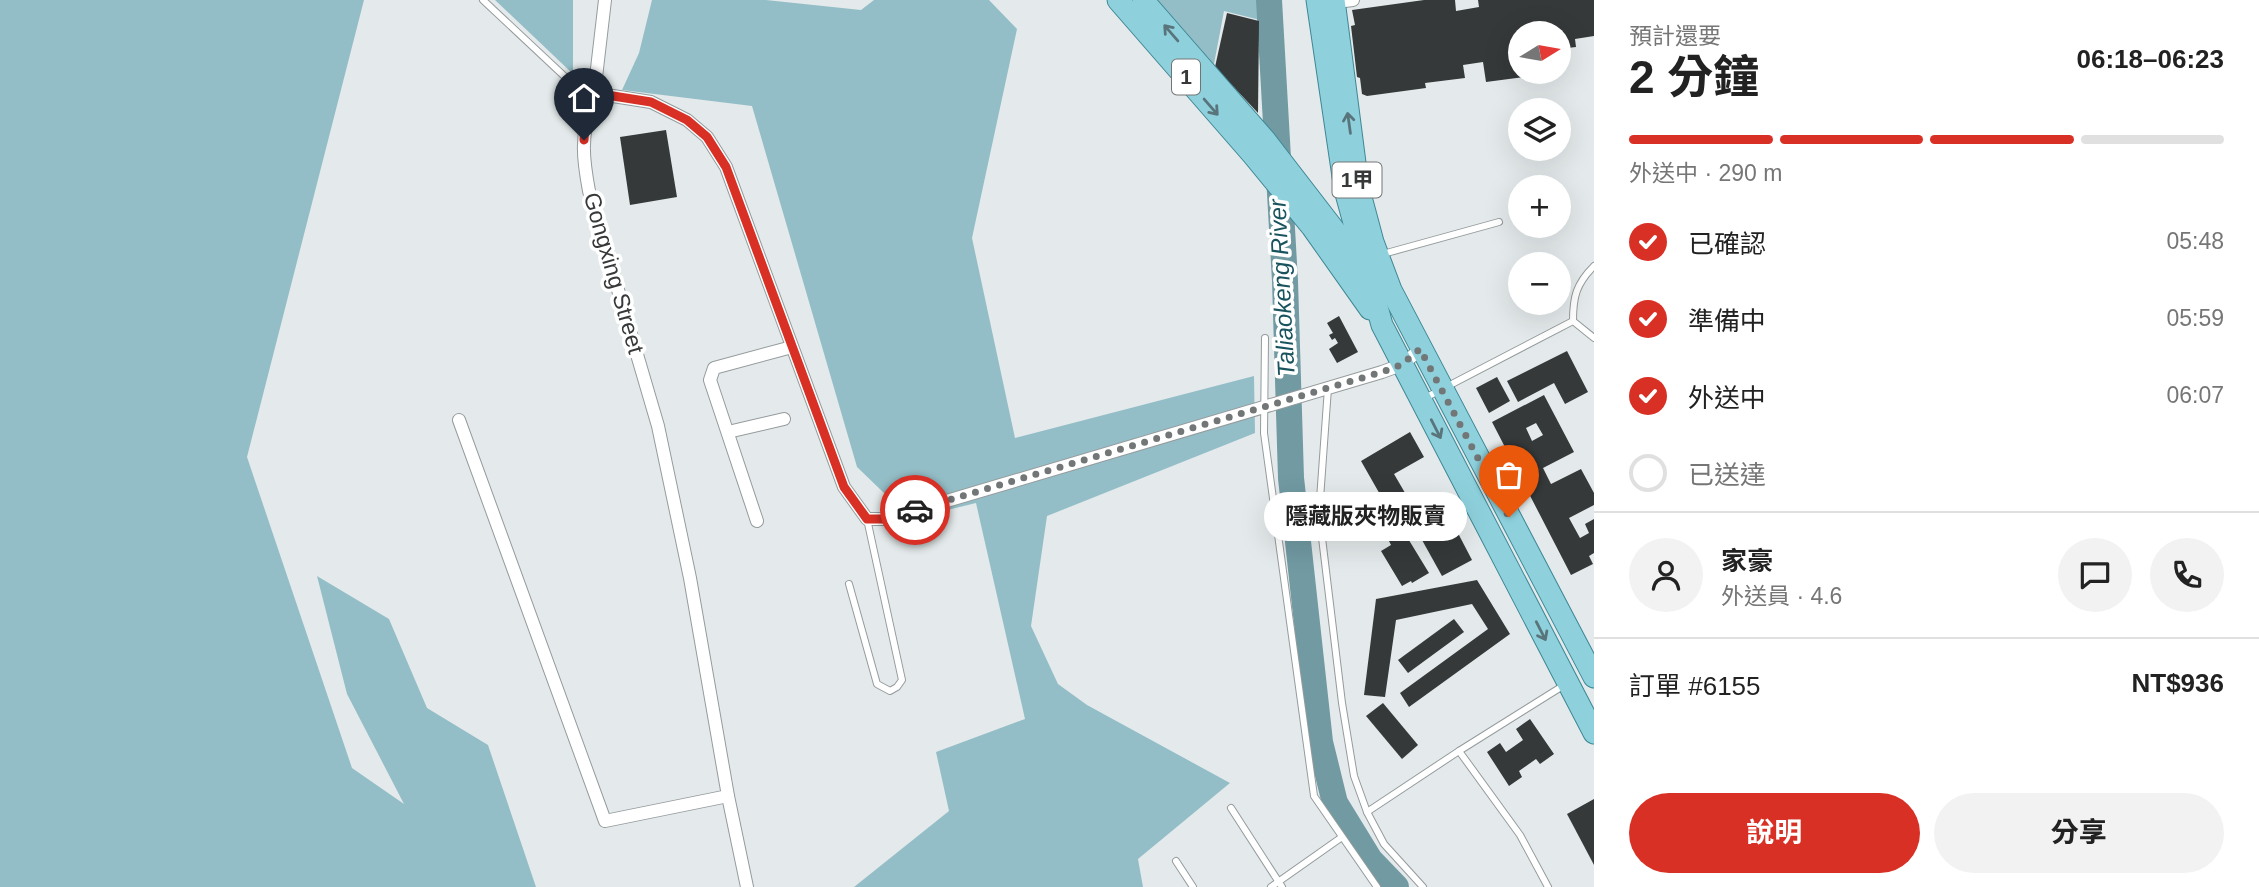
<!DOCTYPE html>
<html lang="zh-TW">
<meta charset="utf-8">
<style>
body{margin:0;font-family:Arial,"Noto Sans TC",sans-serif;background:#f2f2f2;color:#222;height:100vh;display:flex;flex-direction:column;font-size:26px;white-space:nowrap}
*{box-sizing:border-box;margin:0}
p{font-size:23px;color:#767676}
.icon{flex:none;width:38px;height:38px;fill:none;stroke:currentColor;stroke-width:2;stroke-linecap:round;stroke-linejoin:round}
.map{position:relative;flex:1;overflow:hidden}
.panel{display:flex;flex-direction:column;background:#fff;width:665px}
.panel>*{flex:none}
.needle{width:46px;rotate:79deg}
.tools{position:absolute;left:1508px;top:21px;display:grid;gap:14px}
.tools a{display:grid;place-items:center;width:63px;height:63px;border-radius:50%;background:#fff;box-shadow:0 7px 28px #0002;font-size:35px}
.pin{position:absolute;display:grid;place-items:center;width:60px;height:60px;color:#fff;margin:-72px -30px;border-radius:50% 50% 50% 0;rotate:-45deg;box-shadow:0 0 7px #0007}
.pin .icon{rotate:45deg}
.courier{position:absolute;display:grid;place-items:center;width:70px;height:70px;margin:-35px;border:5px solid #d93025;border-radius:50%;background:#fff;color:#222;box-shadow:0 2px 9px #0007}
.bubble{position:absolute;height:49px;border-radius:24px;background:#fff;box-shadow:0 7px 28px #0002;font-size:23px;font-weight:700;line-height:49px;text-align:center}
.headline em{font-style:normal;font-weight:700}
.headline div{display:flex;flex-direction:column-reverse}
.headline{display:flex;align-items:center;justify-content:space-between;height:119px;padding:0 35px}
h1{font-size:46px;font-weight:700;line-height:52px}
.bar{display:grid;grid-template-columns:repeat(4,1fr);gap:10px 7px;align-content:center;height:84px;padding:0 35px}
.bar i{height:9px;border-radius:5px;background:#e0e0e0}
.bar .active{background:#d93025}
.bar p{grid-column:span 4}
.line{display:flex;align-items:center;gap:18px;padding:0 35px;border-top:2px solid #e0e0e0}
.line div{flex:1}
.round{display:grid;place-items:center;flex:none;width:74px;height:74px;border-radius:37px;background:#f2f2f2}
ol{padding:0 35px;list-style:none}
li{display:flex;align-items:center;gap:21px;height:77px}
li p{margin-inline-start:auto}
li .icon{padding:7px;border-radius:50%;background:#d93025;color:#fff;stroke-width:4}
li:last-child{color:#767676}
li i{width:38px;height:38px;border:4px solid #e0e0e0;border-radius:50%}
.action{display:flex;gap:14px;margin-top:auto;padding:14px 35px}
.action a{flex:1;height:80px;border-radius:42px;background:#d93025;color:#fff;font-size:28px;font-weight:700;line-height:80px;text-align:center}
.action a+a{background:#f2f2f2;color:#222}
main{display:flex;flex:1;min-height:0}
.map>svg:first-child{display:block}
.forest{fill:#94bec7}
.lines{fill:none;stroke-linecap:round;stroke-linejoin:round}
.river{stroke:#719aa3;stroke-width:26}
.building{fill:#35393a;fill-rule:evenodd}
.lane-casing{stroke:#959b9c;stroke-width:8}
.street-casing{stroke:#959b9c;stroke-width:14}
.primary-casing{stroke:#3e8795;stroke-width:23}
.lane{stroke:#fff;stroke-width:6}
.street{stroke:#fff;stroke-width:12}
.primary{stroke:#8ed1dd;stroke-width:21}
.oneway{stroke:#59757b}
.done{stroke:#737677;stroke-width:7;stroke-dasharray:0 12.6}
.route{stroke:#d93025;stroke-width:9}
.labels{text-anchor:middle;stroke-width:7;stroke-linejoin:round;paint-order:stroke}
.shield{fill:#fff;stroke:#727474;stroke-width:2}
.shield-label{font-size:21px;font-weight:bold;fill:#363839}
.street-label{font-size:23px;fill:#363839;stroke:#fff}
.water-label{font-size:24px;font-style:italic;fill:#18535e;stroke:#fff}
</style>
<main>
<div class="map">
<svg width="1594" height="887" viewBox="0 0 1594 887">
<rect width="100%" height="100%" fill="#e4eaeb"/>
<g class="forest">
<polygon points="0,0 364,0 247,457 352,768 404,804 347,694 317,576 389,619 427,708 488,745 536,887 0,887"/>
<polygon points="495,0 573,0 573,74"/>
<polygon points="652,0 766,0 861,10 874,0 989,0 1017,29 972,238 1015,438 1254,376 1255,433 1047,516 1031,626 1058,684 1087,705 1230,783 1138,859 1143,887 854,887 949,811 936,752 1025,719 976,503 911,519 857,467 752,106 622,90 639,53"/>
<polygon points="1158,0 1259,0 1260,20 1224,11 1214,64"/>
</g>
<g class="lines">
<polyline class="river" points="1269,0 1285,281 1291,478 1320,742 1335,803 1370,860 1396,887"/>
</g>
<g class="building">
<polygon points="1424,0 1455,0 1456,11 1479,7 1478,0 1594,0 1594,36 1575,39 1576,47 1559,49 1559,33 1521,33 1521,72 1547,72 1547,74 1486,82 1483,62 1463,65 1465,78 1425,83 1426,88 1367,96 1362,94 1360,78 1357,77 1351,26 1355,25 1352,10"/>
<polygon points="1227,13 1259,21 1258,113 1215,67"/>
<polygon points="666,130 677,197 630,205 620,137"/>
<polygon points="1339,316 1358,352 1337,363 1329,349 1338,343 1335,338 1332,340 1329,335 1333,333 1327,323"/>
<polygon points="1567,351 1588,392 1565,404 1554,383 1518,402 1507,381"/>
<polygon points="1497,377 1510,401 1489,413 1476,388"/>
<path d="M1544,395L1574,452L1543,468L1551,484L1581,469L1594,493V505L1569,518L1580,538L1589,533L1585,524L1594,519V553L1589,556L1593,564L1571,575L1492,422ZM1536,423L1543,435L1532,441L1526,428Z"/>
<polygon points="1410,432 1424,457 1394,474 1418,515 1398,526 1361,461"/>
<polygon points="1448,514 1472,560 1442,576 1417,531"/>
<polygon points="1404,532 1429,573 1412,583 1411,581 1402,586 1381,551 1391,545 1389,541"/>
<polygon points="1477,580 1510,634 1409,707 1400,693 1488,629 1472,604 1396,620 1385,697 1364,695 1376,599"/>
<polygon points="1454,619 1464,632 1408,673 1398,660"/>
<polygon points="1383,703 1418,745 1402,759 1366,716"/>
<polygon points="1530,719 1554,754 1540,764 1536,759 1519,771 1522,777 1509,786 1487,752 1500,743 1506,752 1523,740 1516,729"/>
<polygon points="1594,799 1594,865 1567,814"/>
</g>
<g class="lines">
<defs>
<g id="lane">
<polyline points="483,0 593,103"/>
<polyline points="1383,254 1499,222"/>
<path d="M1573,321C1573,297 1576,284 1594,266"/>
<polyline points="1265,338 1264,433 1314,796 1377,887"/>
<polyline points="1328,388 1319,513 1342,703 1354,776 1367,812 1384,844 1423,887"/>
<polyline points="1425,398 1573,321 1594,338"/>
<polyline points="849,584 877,684 890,691 897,687 902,680 867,519"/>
<polyline points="1459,751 1520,835 1548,887"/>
<polyline points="1231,808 1282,887"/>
<polyline points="1367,812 1459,751 1566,684"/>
<polyline points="1176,861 1193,887"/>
<polyline points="1271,887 1342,837"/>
</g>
<g id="street">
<polyline points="1328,3 1353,0"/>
<polyline points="593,103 605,0"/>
<path d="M459,420L605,821L728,796L690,578L658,426L589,191C583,159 580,135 593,103L613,96L651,102L687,120L707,137L726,167L844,487L867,519H886L1382,372L1401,365L1420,350"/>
<polyline points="728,432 784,419"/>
<polyline points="757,521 710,380 714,368 792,347"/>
<polyline points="728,796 747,887"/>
</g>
<g id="primary">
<polyline points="1118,0 1253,155 1312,227 1370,309"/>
<polyline points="1143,0 1265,140 1359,262"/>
<polyline points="1317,0 1345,190 1382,325 1594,733"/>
<polyline points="1334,0 1358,186 1373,242 1391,290 1594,677"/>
</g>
</defs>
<use href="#lane" class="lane-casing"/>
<use href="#street" class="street-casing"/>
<use href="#primary" class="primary-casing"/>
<use href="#lane" class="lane"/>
<use href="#street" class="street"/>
<use href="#primary" class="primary"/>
</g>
<defs><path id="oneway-shaft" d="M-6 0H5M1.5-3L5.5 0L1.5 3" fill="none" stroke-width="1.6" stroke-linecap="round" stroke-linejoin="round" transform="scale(1.75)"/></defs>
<g class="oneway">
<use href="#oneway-shaft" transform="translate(1171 33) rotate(-131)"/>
<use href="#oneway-shaft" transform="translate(1211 107) rotate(49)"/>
<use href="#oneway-shaft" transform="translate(1349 123) rotate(-98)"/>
<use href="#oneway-shaft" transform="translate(1436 429) rotate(63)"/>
<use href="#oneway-shaft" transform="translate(1541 631) rotate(63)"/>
</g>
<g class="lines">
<polyline class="done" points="915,510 1382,372 1401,365 1420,349 1509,517"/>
<polyline class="route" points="584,140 585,123 593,103 613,96 651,102 687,120 707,137 726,167 844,487 867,519 886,519 915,510"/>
</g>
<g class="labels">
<g class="shield">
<rect x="1172" y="59.5" width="28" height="35" rx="5"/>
<rect x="1332.5" y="162.5" width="49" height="35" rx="5"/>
</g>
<g class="shield-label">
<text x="1186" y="84">1</text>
<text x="1357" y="187">1甲</text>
</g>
<g class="street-label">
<text transform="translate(614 273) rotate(74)" y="8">Gongxing Street</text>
</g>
<g class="water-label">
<text transform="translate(1282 288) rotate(-93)" y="8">Taliaokeng River</text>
</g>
</g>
</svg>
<div class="tools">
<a><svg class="needle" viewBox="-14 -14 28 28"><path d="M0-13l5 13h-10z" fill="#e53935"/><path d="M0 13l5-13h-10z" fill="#767676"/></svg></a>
<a><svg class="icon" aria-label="layers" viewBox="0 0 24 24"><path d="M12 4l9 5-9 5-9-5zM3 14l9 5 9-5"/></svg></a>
<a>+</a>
<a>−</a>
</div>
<div class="pin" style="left:1509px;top:517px;background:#ea580c"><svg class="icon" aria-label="bag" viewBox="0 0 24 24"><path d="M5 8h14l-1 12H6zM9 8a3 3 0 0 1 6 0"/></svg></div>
<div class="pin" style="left:584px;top:140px;background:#1f2937"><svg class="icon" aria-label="home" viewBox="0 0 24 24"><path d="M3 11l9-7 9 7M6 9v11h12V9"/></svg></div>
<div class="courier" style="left:915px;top:510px"><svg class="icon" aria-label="car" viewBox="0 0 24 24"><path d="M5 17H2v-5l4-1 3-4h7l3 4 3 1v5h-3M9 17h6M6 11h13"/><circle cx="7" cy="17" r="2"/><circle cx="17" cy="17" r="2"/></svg></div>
<div class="bubble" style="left:1264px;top:492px;width:203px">隱藏版夾物販賣</div>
</div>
<section class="panel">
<div class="headline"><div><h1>2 分鐘</h1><p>預計還要</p></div><em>06:18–06:23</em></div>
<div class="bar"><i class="active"></i><i class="active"></i><i class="active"></i><i></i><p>外送中 · 290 m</p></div>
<ol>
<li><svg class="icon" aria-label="check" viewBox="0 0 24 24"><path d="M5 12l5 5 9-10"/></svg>已確認<p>05:48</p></li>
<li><svg class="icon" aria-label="check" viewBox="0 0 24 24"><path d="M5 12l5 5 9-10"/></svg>準備中<p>05:59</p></li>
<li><svg class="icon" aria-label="check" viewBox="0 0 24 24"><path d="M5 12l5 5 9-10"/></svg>外送中<p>06:07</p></li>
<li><i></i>已送達</li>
</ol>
<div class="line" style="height:126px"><a class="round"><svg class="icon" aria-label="person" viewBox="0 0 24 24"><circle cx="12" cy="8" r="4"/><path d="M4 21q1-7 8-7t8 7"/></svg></a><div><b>家豪</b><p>外送員 · 4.6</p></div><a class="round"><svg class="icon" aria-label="chat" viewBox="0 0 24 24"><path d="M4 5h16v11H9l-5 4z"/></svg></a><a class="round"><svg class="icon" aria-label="phone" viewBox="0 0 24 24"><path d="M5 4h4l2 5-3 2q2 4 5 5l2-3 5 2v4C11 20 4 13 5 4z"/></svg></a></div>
<div class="line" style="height:91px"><div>訂單 #6155</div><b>NT$936</b></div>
<div class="action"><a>說明</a><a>分享</a></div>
</section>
</main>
